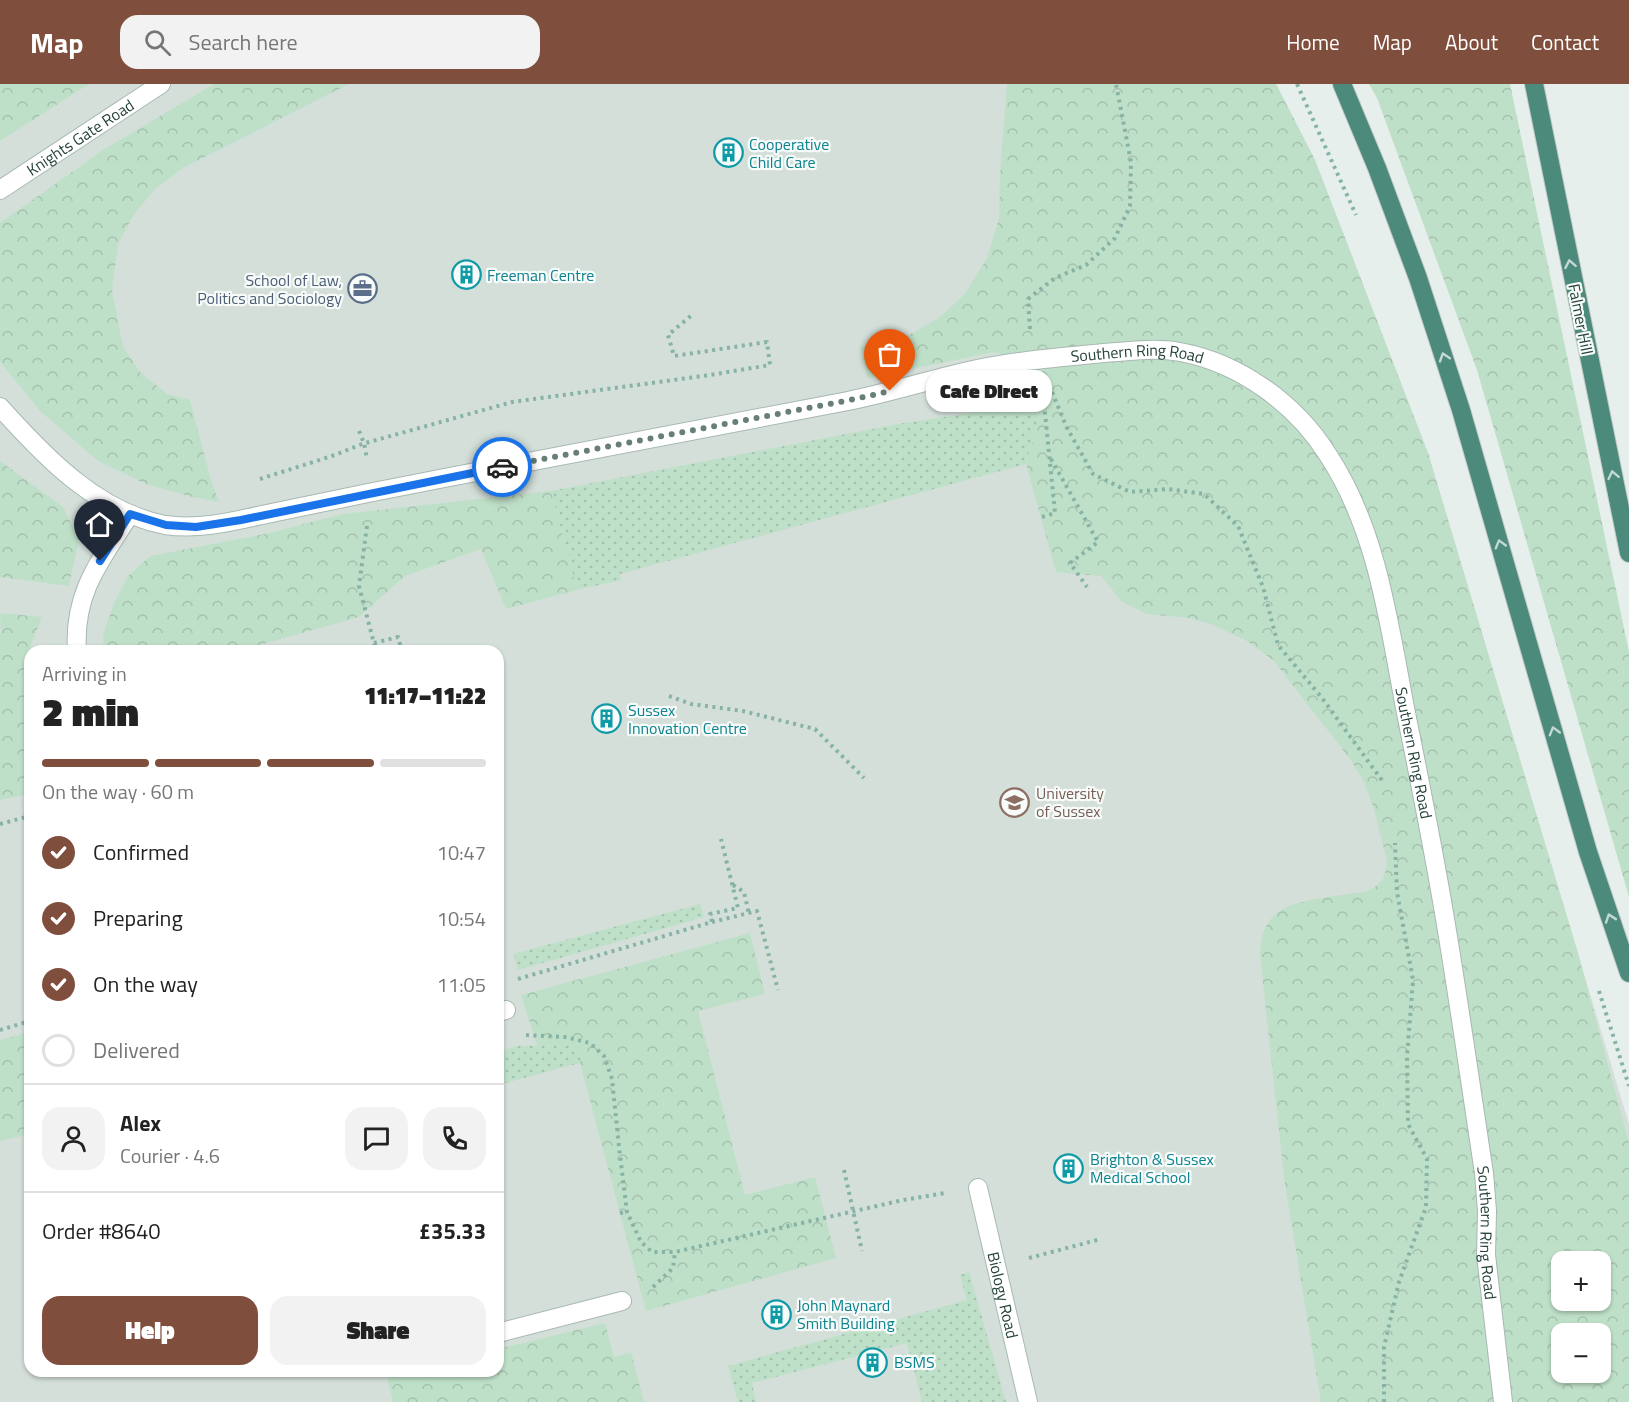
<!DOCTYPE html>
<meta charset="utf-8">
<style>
body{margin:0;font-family:"Titillium Web",sans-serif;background:#f2f2f2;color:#222;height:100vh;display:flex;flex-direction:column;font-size:22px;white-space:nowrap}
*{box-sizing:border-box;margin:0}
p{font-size:20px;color:#767676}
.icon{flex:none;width:33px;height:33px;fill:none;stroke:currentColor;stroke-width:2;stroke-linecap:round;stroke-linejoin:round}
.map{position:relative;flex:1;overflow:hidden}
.side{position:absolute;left:24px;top:561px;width:480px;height:732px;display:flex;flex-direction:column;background:#fff;border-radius:18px;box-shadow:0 2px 4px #0004}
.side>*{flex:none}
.tools{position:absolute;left:1551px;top:1167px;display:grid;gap:12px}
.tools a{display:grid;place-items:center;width:60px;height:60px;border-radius:12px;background:#fff;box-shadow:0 2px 4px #0004;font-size:30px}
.pin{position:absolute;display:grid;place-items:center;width:51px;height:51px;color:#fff;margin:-62px -26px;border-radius:50% 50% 50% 0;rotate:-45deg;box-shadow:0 0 6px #0007}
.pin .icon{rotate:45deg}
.courier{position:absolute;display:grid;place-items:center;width:60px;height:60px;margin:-30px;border:4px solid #1a73e8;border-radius:50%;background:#fff;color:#222;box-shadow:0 2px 8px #0007}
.bubble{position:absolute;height:42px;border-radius:18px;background:#fff;box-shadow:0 2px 4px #0004;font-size:20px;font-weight:800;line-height:42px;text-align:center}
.overview em{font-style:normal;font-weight:800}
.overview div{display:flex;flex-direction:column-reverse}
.overview{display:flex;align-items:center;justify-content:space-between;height:102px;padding:0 18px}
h1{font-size:39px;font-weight:800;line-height:45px}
.bar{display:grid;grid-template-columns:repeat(4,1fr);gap:9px 6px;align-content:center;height:72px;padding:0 18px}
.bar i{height:8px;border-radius:4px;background:#e0e0e0}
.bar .selected{background:#804e3d}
.bar p{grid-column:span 4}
.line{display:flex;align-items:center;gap:15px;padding:0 18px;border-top:2px solid #e0e0e0}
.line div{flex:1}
.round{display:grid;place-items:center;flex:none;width:63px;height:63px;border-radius:18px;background:#f2f2f2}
ol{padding:0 18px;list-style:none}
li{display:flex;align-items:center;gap:18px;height:66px}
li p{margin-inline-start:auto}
li .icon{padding:6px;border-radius:50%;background:#804e3d;color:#fff;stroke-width:4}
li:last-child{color:#767676}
li i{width:33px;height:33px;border:3px solid #e0e0e0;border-radius:50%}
.button{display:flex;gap:12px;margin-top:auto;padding:12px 18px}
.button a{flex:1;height:69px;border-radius:18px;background:#804e3d;color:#fff;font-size:24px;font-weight:800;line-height:69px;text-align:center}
.button a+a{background:#f2f2f2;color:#222}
header{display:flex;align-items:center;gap:36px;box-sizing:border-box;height:84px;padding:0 30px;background:#804e3d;color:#fff}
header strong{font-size:28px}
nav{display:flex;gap:33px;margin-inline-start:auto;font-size:21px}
.search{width:420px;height:54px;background:#f2f2f2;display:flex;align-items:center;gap:15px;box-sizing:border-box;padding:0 21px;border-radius:18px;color:#767676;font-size:22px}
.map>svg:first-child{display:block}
.built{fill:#d4dfda;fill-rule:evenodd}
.grass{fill:url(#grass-dots)}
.forest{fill:url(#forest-crowns);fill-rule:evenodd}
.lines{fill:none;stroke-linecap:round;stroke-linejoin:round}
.service-casing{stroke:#a8b8b2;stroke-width:20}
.minor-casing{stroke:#a8b8b2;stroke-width:20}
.trunk-casing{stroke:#c2cac8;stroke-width:20}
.path{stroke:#86b3a5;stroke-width:4;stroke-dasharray:3 4.5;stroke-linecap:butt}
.service{stroke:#fff;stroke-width:18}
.minor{stroke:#fff;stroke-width:18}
.trunk{stroke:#4c8a7c;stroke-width:18}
.oneway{stroke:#c4d9d4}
.done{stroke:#687f78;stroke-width:6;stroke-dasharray:0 10.8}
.route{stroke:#1a73e8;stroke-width:8}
.labels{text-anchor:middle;stroke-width:4.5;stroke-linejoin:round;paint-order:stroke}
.street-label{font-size:16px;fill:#24423a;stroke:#f7fbf9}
.culture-label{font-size:16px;fill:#0d838f;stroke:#f7fbf9;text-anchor:start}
.service-label{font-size:16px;fill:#4e5e75;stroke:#f7fbf9;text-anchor:end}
.education-label{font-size:16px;fill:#785e54;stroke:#f7fbf9;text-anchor:start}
</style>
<header>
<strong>Map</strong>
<div class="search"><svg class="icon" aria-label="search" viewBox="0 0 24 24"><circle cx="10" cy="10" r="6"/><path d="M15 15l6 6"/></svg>Search here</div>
<nav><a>Home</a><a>Map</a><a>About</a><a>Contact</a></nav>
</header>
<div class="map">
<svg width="1629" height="1318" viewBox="0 0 1629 1318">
<defs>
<pattern id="grass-dots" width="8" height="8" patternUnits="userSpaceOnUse" patternTransform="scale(1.5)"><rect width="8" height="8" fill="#bfe0c8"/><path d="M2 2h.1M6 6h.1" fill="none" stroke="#a4c1ad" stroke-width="1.8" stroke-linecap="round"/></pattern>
<pattern id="forest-crowns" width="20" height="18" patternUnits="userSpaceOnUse" patternTransform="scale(1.5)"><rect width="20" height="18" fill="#bfe0c8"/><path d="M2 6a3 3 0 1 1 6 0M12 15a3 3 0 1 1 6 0" fill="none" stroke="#a4c1ad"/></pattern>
</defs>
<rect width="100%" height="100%" fill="#e6efeb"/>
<path class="built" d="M0,0H1276L1315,76L1428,369L1629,1040V1318H0ZM30,567H498V1287H30ZM1562,1178H1600V1216H1562ZM1562,1250H1600V1288H1562Z"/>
<g class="grass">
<polygon points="1042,318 1042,324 1026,380 620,490 621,496 577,506 551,407 898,340"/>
<polygon points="700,820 704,833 518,886 513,870"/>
<polygon points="561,961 583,964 580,979 498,1001 498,968 516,962"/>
<polygon points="969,1188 1006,1318 922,1318 907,1259 752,1299 756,1318 738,1318 728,1282 967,1216 960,1191"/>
</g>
<g class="forest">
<polygon points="0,0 89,0 0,57"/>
<polygon points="214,0 349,0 183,84 155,105 133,132 118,160 112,206 123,263 140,288 167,310 190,316 211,396 219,418 188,412 146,400 98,377 41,328 0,278 0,139 103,66"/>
<path d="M1007,0H1276L1315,76L1428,369L1578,869L1629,1059V1318H1321L1284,1094L1260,870C1262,827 1285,820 1322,814C1337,812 1353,809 1368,807L1376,802L1383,795L1386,786L1387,777L1374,725L1364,698L1350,675L1273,576L1247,557L1211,540L1189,534L1147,530L1122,518L1101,492L1056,488L1026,380L1042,324C1040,293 1022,277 994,268L868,294L860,263L886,259L911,250L940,233L965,210L987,174L999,134L1000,92ZM1562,1178H1600V1216H1562ZM1562,1250H1600V1288H1562Z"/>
<polygon points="1369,0 1510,0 1629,568 1629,813 1477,286 1377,14"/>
<polygon points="0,377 63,423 79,456 69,502 0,493"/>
<polygon points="551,407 577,506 506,525 481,465 405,492 359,533 238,567 104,567 103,551 114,519 128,492 150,472 265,450 343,430"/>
<polygon points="0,529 42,533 30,563 30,710 0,716 0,550 1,550"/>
<polygon points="750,849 765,910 698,927 745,1111 815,1093 836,1174 646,1227 580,979 583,964 561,961 537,961 521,911"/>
<polygon points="30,948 30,1050 0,1057 0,956"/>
<polygon points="605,1239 614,1273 631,1268 644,1318 393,1318 387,1292 408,1287 498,1287 498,1265"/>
</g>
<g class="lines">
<defs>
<g id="service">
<polyline points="498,928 506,926"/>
<polyline points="498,1249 622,1217"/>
</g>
<g id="minor">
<path id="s1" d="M0,106L161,0"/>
<path id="s2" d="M0,323C44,372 97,428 165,441C197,446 231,438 262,431C297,424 333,416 368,409C528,377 689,349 848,317C887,309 926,297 964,288C1006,278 1050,274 1093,270C1122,268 1152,263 1180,268C1240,279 1296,320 1328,371C1378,447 1389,541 1406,629C1421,703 1436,778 1448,853C1461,932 1472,1011 1484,1089L1487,1127L1486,1171L1503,1318"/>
<path d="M77,567C73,509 100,477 130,430"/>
<path id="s3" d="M978,1104L1028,1318"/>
</g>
<g id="trunk">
<polyline points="1342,0 1377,84 1418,194 1461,326 1588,768 1629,889"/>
<polyline points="1534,0 1629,469"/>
</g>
</defs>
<use href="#service" class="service-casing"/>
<use href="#minor" class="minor-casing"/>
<use href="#trunk" class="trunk-casing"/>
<g class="path">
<polyline points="1297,0 1356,131"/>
<polyline points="1030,245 1028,215 1055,194 1086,181 1115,154 1130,122 1131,78 1116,0"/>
<polyline points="1052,308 1067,344 1093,390 1130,408 1168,405 1204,410 1238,442 1263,503 1278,561 1322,614 1384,699"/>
<polyline points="359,347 364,359 367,375"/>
<polyline points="1051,375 1098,458 1070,479 1087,503"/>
<polyline points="260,395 335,371 362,360 512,318 710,291 770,281 767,258 674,272 668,251 693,230"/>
<polyline points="1042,433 1055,429 1043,309"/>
<polyline points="367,442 359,502 376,567"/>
<polyline points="374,559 398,553 402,567"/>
<polyline points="462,567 469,565"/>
<polyline points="669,612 691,620 743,627 815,645 864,694"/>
<polyline points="0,740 30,732"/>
<polyline points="733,801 744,808 749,830"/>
<polyline points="712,838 757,827 778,906"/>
<polyline points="518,895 712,838 710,830 738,824 721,755"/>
<polyline points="1599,907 1629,1002"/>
<polyline points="0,946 30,937"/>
<polyline points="526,951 565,953 590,959 604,972 612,995 619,1063 627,1128 641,1158 652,1168 675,1168 903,1116 945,1109"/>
<polyline points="844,1086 862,1167"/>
<polyline points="620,1129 627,1128"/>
<polyline points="1029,1174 1101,1155"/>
<polyline points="653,1203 673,1184 675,1168"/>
<polyline points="1384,1318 1384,1263 1399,1198 1426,1123 1427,1075 1408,1040 1407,973 1413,896 1397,808 1395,759"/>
</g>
<use href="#service" class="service"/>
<use href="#minor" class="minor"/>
<use href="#trunk" class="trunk"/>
</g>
<defs><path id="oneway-chevron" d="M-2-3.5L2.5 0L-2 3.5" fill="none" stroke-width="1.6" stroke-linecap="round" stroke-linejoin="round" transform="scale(1.5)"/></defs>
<g class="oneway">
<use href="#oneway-chevron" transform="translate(1570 180) rotate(-101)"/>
<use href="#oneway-chevron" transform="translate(1444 273) rotate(-108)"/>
<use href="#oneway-chevron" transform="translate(1613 391) rotate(-102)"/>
<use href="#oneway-chevron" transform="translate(1500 460) rotate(-106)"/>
<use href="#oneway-chevron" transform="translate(1554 647) rotate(-106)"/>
<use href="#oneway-chevron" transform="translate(1610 834) rotate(-109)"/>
</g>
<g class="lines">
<polyline class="done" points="502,383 855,315 890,307"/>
<polyline class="route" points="100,477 130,430 166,441 196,443 241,436 502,383"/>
</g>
<defs>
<symbol id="building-ring" viewBox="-11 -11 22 22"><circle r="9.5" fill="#f7fbf9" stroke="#0f9aa8" stroke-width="1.5"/><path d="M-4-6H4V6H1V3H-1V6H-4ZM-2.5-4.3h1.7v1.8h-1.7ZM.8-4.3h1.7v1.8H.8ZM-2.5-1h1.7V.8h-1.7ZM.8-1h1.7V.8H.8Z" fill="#0f9aa8"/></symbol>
<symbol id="office-ring" viewBox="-11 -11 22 22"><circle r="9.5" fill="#f7fbf9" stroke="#5c6f8a" stroke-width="1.5"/><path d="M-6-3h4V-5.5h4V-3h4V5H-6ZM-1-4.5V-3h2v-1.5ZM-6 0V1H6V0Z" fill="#5c6f8a"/></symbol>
<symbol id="university-ring" viewBox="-11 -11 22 22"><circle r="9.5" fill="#f7fbf9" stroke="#8d6e63" stroke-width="1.5"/><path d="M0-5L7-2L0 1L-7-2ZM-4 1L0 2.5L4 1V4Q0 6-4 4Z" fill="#8d6e63"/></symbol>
</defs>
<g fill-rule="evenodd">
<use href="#building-ring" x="712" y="52" width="33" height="33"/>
<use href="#building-ring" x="450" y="174" width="33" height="33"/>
<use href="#office-ring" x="346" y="188" width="33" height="33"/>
<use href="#building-ring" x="590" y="618" width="33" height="33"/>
<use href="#university-ring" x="998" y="702" width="33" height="33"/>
<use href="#building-ring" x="1052" y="1068" width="33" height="33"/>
<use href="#building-ring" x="760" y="1214" width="33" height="33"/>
<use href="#building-ring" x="856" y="1262" width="33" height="33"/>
</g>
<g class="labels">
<g class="street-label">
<text dy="6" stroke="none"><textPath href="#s1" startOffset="96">Knights Gate Road</textPath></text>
<text transform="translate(1581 235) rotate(79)" y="6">Falmer Hill</text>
<text dy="6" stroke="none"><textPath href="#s2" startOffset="1196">Southern Ring Road</textPath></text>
<text dy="6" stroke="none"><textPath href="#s2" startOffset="1736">Southern Ring Road</textPath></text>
<text dy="6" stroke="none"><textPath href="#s2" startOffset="2222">Southern Ring Road</textPath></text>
<text dy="6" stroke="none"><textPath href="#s3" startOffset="110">Biology Road</textPath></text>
</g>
<g class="culture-label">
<text x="749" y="66">Cooperative<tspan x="749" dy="18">Child Care</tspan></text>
<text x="487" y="197">Freeman Centre</text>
<text x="628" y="632">Sussex<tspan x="628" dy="18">Innovation Centre</tspan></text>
<text x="1090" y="1081">Brighton &amp; Sussex<tspan x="1090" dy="18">Medical School</tspan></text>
<text x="797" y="1227">John Maynard<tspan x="797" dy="18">Smith Building</tspan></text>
<text x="894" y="1284">BSMS</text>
</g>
<g class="service-label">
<text x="342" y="202">School of Law,<tspan x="342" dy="18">Politics and Sociology</tspan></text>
</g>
<g class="education-label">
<text x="1036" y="715">University<tspan x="1036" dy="18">of Sussex</tspan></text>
</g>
</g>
</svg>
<div class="tools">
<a>+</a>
<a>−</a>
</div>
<div class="pin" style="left:890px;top:307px;background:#ea580c"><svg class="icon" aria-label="bag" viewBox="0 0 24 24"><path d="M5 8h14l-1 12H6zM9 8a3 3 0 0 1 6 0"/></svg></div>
<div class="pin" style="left:100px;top:477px;background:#1f2937"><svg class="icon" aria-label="home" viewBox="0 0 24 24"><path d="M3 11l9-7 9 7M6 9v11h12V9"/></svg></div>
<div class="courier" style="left:502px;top:383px"><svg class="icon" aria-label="car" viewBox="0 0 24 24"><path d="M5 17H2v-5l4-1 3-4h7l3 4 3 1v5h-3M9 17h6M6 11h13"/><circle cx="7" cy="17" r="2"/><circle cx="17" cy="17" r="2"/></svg></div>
<div class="bubble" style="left:926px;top:286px;width:126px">Cafe Direct</div>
<section class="side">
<div class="overview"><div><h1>2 min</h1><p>Arriving in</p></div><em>11:17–11:22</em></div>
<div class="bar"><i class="selected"></i><i class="selected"></i><i class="selected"></i><i></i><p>On the way · 60 m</p></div>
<ol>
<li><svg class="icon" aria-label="check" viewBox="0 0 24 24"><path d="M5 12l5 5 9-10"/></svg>Confirmed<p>10:47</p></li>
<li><svg class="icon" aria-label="check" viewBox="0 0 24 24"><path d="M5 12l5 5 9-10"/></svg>Preparing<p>10:54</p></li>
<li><svg class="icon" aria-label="check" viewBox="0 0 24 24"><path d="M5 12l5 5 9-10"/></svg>On the way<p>11:05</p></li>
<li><i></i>Delivered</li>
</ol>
<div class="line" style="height:108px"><a class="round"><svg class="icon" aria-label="person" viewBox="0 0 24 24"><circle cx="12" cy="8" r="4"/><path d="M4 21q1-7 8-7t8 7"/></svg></a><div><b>Alex</b><p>Courier · 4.6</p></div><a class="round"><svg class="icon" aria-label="chat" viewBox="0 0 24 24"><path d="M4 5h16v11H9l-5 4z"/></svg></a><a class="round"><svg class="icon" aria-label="phone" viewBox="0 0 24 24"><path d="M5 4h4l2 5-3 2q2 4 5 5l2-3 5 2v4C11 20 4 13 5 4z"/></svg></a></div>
<div class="line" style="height:78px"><div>Order #8640</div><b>£35.33</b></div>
<div class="button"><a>Help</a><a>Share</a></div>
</section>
</div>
